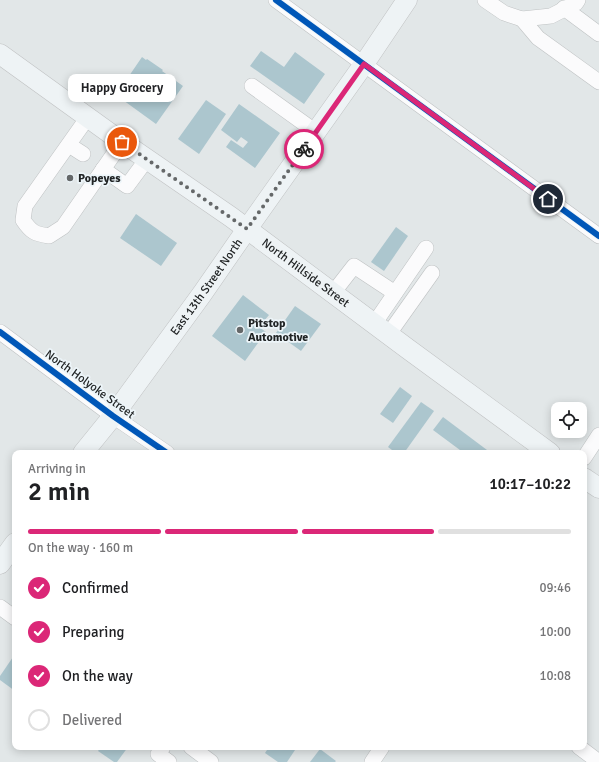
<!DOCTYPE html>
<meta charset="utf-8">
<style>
body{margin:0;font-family:Signika,sans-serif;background:#f6f6f6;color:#202124;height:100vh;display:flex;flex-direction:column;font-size:15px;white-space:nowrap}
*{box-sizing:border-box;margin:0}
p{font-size:13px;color:#757577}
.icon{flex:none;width:22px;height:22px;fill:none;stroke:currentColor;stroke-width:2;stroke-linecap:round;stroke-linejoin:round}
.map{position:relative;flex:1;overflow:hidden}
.panel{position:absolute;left:12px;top:450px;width:575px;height:300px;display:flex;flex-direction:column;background:#fff;border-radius:8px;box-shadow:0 2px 10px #0003}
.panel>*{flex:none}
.controls{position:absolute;left:551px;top:402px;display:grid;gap:8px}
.controls a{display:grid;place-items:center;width:36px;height:36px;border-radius:8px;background:#fff;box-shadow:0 2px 10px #0003;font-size:20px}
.pin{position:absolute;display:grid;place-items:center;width:34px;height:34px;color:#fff;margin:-17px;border:2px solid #fff;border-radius:50%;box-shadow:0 1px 4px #0007}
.courier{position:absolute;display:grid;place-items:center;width:40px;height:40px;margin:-20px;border:3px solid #db2777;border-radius:50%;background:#fff;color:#222;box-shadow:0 1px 5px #0007}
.bubble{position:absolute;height:28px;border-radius:8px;background:#fff;box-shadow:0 2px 10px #0003;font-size:13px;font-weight:600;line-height:28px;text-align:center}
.overview em{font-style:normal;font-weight:600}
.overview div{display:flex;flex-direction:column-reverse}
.overview{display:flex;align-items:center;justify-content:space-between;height:68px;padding:0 16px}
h1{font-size:26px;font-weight:600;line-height:30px}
.bar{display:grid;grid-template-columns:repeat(4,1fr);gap:6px 4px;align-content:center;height:48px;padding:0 16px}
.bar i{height:5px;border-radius:3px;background:#e0e0e0}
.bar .on{background:#db2777}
.bar p{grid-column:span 4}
ol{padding:0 16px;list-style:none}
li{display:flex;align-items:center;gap:12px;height:44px}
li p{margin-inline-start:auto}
li .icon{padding:4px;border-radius:50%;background:#db2777;color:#fff;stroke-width:4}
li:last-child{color:#757577}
li i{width:22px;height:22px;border:2px solid #e0e0e0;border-radius:50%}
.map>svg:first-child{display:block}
.building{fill:#acc6ce}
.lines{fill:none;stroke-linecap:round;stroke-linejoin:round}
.minor-casing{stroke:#bfc2c3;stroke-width:16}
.major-casing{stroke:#c0c2c3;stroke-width:21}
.minor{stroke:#fbfbfc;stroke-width:15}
.major{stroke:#eef3f5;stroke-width:20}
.cycleway-casing{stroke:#edf5f9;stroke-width:8}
.cycleway{stroke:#0057b8;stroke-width:6}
.done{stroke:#656869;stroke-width:4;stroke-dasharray:0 7.2}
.route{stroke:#db2777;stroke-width:5}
.poi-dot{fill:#656869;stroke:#edf5f9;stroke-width:1.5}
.labels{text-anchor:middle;stroke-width:3.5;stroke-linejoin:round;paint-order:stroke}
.poi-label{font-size:12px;font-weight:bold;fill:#212425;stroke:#edf5f9;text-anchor:start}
.street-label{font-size:12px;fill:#212425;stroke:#edf5f9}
</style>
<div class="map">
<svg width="599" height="762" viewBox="0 0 599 762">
<rect width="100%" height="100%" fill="#e2e7e8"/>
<g class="building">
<polygon points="261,51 284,67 295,52 325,74 304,104 250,66"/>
<polygon points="142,57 146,60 147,59 163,70 162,71 183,86 156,124 116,95"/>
<polygon points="206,100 226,114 199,154 178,139"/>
<polygon points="239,104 280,133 255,168 226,147 231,140 243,148 248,142 241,137 237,142 221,130"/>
<polygon points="136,214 177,243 161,266 120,238"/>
<polygon points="396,227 408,236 384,271 371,262"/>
<polygon points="243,295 269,315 259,327 266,332 245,361 212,336"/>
<polygon points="295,306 321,324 301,351 276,333"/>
<polygon points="400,387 412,396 393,423 380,414"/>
<polygon points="421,402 434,411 404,453 396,453 388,447"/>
<polygon points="443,417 487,450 485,453 464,453 433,430"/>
<polygon points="13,657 15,659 15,691 0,680 0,676"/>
<polygon points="101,747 128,747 117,762 114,762 98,751"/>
<polygon points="269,747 297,747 287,762 278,762 265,753"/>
<polygon points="320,749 336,761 335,762 310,762"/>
</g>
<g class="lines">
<defs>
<g id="minor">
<polyline points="276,0 599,236"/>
<polyline points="485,0 504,13 522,19 551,16 576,3 578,0"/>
<polyline points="564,8 599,34"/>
<polyline points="522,19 538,38 599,82"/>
<polyline points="252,86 316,132"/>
<path d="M88,117L25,206L23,220C31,232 35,234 49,236L63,227L122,142"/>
<polyline points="69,145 83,154"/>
<polyline points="103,169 127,186 147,159"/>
<polyline points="333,293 354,266 395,293"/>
<polyline points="374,324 426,248"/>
<polyline points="0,332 113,416 167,453"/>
<polyline points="388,335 432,273"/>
<polyline points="584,458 599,435"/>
<polyline points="0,607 15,618"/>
<polyline points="163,747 158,754 169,762"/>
<polyline points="191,747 211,762"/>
<polyline points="579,747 599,762"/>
<polyline points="372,762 382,747"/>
</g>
<g id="major">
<path id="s1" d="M0,54L122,142L231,217L408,349L550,453"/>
<path id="s2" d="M83,453L113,416L202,294L247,229L364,64L407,0"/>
<polyline points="584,478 599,488"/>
<polyline points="0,564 15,543"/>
</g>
</defs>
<use href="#minor" class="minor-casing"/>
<use href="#major" class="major-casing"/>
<use href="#minor" class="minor"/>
<use href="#major" class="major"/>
<defs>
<g id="cycleway">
<polyline points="276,0 599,236"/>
<polyline points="0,332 113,416 167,453"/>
</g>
</defs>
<use href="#cycleway" class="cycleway-casing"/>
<use href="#cycleway" class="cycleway"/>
</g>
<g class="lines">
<polyline class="done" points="122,142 247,229 304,149"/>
<polyline class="route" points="304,149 364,64 548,199"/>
</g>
<g class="poi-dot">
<circle cx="70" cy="178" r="4"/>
<circle cx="240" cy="330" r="4"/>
</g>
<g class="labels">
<g class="poi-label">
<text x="78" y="182">Popeyes</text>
<text x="248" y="327">Pitstop<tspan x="248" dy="14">Automotive</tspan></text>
</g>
<g class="street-label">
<text dy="4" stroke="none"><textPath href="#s1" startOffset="376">North Hillside Street</textPath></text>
<text dy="4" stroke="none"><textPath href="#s2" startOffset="207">East 13th Street North</textPath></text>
<text transform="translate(90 384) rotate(36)" y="4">North Holyoke Street</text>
</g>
</g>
</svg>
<div class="controls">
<a><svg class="icon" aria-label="locate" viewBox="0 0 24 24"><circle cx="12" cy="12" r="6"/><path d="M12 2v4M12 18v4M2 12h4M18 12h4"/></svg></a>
</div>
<div class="pin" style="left:122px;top:142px;background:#ea580c"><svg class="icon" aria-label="bag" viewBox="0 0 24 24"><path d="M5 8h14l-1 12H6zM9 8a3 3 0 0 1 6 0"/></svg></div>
<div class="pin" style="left:548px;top:199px;background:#1f2937"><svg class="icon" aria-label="home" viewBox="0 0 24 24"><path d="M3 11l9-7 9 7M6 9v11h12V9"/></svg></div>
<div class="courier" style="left:304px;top:149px"><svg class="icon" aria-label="bike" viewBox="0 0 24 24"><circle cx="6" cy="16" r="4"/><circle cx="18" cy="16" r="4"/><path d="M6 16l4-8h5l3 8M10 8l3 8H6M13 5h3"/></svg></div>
<div class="bubble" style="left:68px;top:74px;width:108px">Happy Grocery</div>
<section class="panel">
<div class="overview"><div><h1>2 min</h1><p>Arriving in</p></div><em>10:17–10:22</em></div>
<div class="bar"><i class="on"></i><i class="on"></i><i class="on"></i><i></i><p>On the way · 160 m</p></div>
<ol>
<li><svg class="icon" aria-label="check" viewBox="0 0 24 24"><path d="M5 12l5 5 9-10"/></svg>Confirmed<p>09:46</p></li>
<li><svg class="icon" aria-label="check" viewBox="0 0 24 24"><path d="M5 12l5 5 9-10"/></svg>Preparing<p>10:00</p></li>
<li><svg class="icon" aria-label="check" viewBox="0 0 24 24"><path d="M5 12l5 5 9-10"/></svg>On the way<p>10:08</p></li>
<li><i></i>Delivered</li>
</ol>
</section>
</div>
